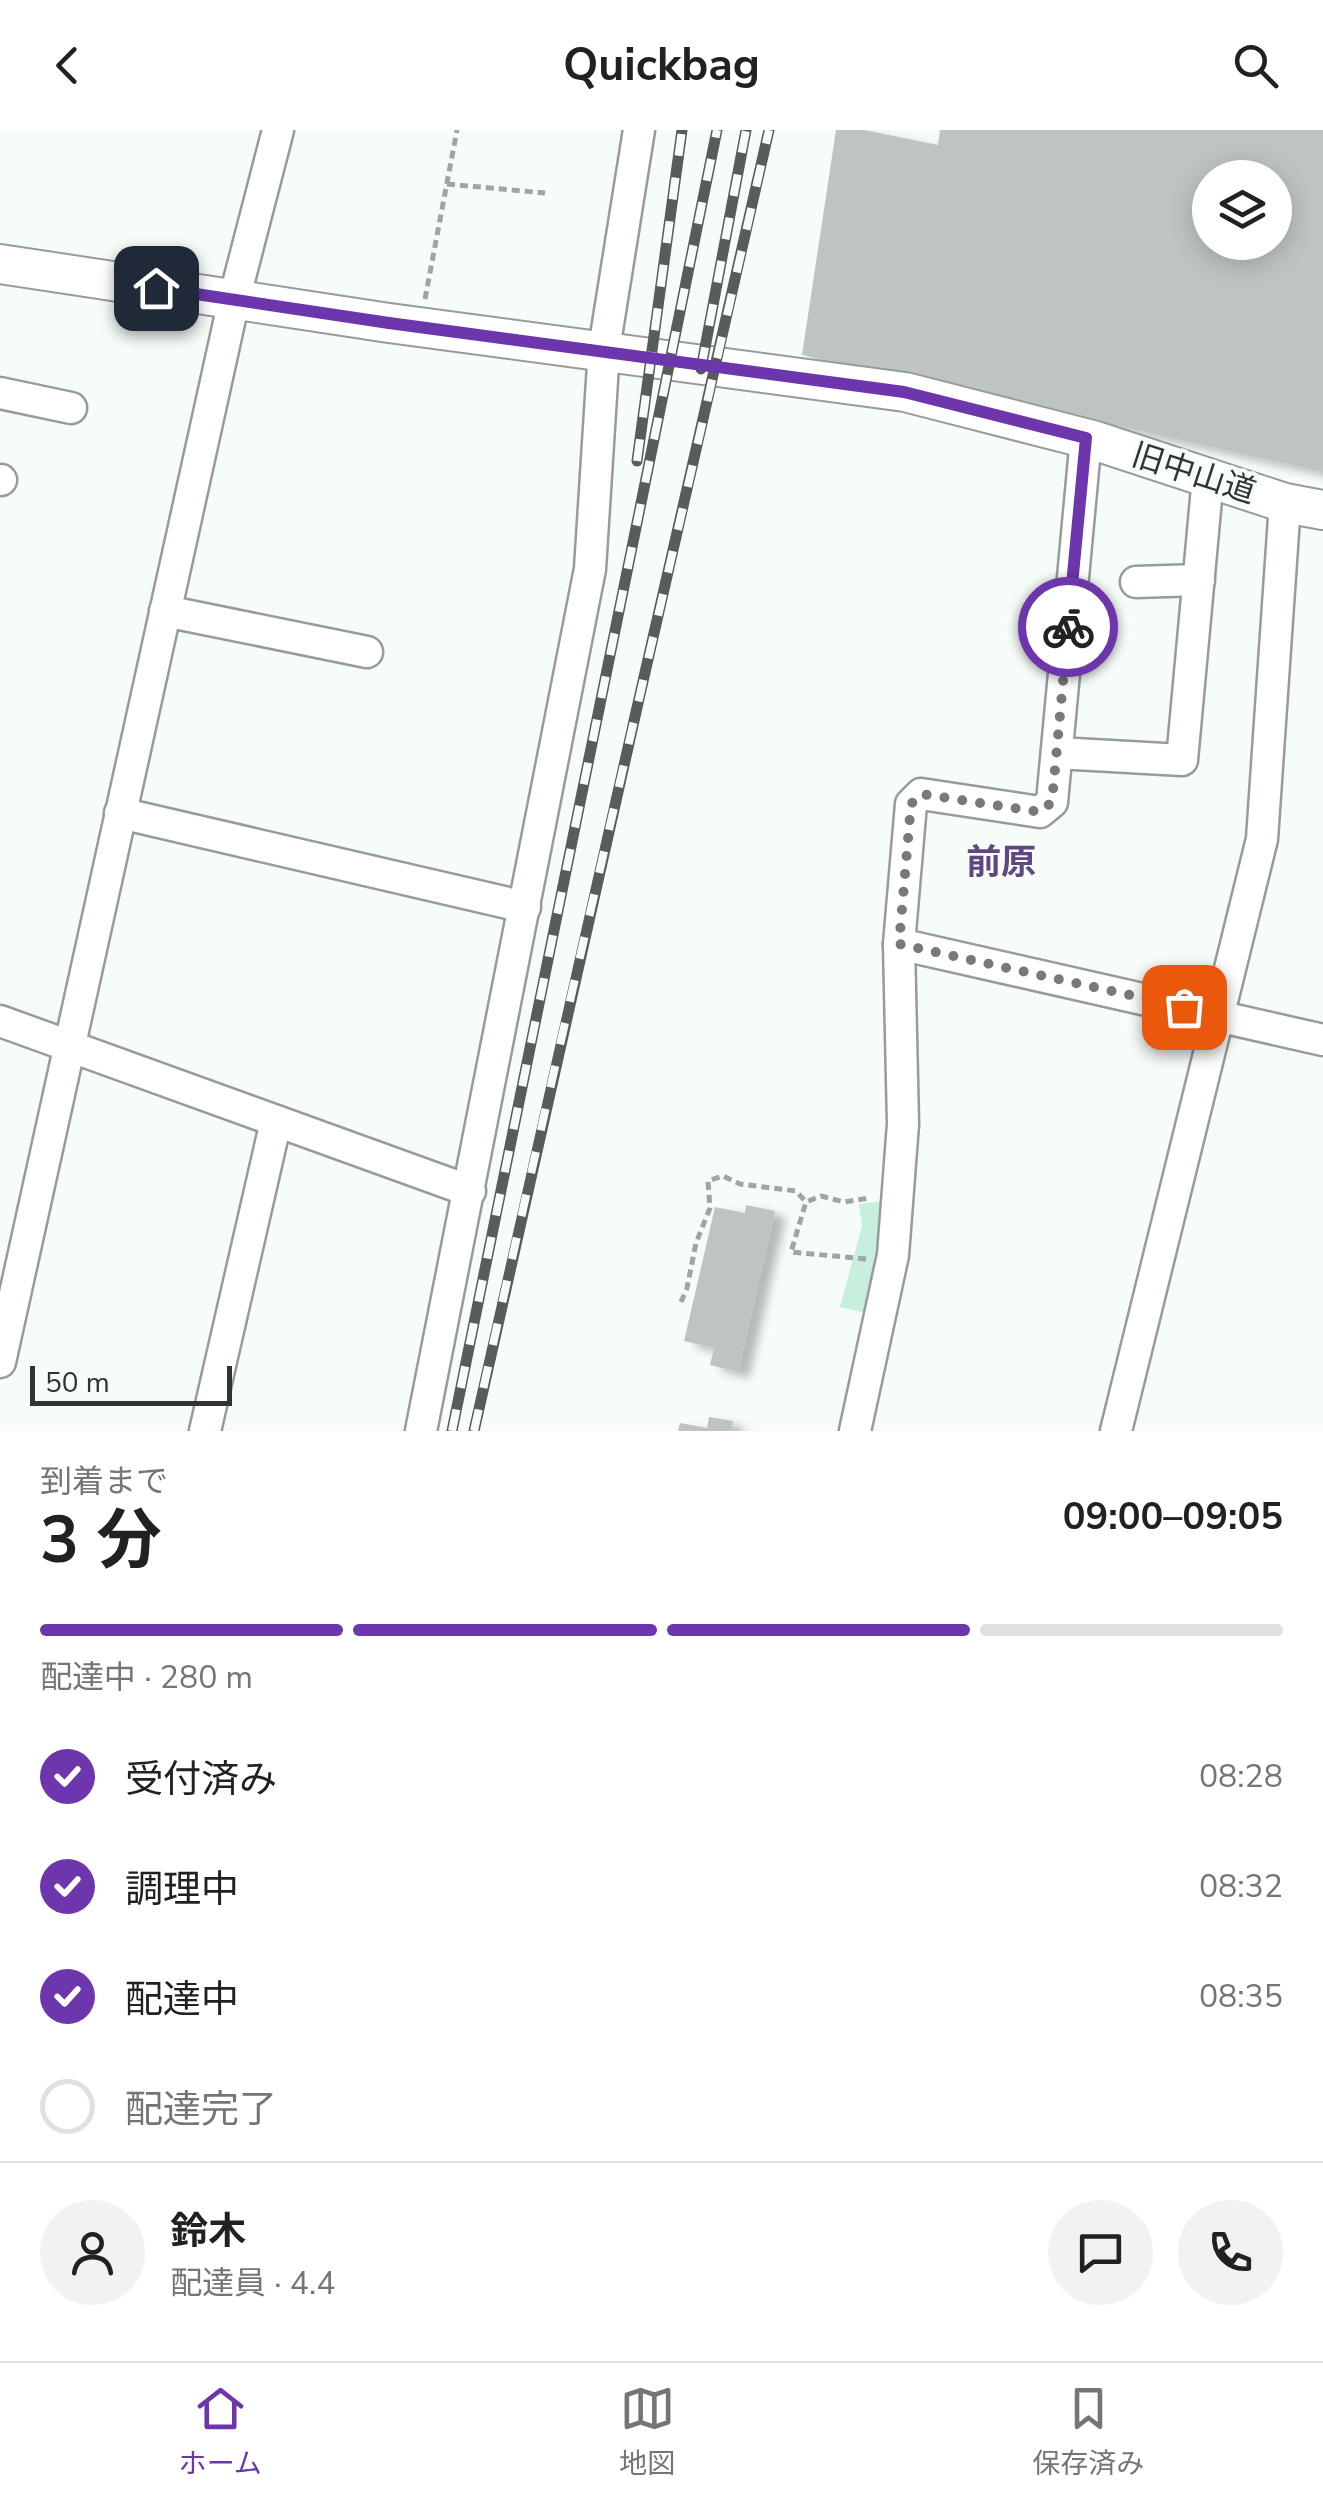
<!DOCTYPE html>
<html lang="ja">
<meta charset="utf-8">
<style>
body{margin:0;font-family:"Nunito Sans","Noto Sans JP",sans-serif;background:#f2f2f2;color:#202124;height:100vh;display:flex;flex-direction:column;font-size:38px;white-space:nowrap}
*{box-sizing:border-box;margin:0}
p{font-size:32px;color:#757577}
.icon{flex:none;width:55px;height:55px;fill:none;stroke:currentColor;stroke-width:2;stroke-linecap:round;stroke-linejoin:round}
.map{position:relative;height:1301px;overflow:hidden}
.side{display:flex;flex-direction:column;background:#fff;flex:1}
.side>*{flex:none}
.fabs{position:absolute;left:1192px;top:30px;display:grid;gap:20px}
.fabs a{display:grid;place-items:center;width:100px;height:100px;border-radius:50%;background:#fff;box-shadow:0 5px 25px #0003;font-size:50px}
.scale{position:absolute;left:30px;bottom:25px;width:202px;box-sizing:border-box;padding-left:10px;border:5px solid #313432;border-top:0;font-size:28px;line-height:35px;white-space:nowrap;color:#313432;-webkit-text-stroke:8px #f6fdf9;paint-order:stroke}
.pin{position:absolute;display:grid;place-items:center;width:85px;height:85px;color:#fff;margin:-42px;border-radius:20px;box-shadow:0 5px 15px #0006}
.courier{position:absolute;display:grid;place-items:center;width:100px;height:100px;margin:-50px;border:8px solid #6e36ac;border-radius:50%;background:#fff;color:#222;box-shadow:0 2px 12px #0007}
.head em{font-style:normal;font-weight:700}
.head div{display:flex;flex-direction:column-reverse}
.head{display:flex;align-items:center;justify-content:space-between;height:170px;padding:0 40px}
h1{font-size:65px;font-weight:700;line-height:75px}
.bar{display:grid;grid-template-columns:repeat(4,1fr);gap:15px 10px;align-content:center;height:120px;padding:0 40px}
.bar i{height:12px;border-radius:8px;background:#e0e0e0}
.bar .active{background:#6e36ac}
.bar p{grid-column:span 4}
.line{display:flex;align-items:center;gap:25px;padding:0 40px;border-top:2px solid #e0e0e0}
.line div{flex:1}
.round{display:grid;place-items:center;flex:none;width:105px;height:105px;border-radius:52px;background:#f2f2f2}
ol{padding:0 40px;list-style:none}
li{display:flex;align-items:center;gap:30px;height:110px}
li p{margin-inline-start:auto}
li .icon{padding:10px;border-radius:50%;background:#6e36ac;color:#fff;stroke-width:4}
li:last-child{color:#757577}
li i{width:55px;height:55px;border:5px solid #e0e0e0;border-radius:50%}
header{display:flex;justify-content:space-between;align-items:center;height:130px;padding:0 40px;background:#fff;font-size:45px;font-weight:700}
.tab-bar{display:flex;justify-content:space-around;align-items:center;height:140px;border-top:2px solid #e0e0e0;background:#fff;font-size:28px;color:#757577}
.tab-bar a{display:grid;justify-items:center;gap:5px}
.tab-bar .active{color:#6e36ac}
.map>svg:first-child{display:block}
.green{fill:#c8eedd}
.building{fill:#bdc4c1;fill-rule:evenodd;filter:url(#shadow)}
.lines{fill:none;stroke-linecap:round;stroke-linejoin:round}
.minor-casing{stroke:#969c99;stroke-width:35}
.tertiary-casing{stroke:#969c99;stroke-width:42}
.path{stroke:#a0a5a2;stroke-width:5;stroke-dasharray:8 5;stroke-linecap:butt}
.minor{stroke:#fff;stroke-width:30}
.tertiary{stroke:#fff;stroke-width:38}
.rail-casing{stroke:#585c5a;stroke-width:11}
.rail{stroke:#f6fdf9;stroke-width:8;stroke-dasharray:22;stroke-linecap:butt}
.done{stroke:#767a78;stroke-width:10;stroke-dasharray:0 18}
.route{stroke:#6e36ac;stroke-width:12}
.labels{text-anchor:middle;stroke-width:8;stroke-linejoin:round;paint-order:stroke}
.street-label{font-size:32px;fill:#313432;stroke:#f6fdf9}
.neighbourhood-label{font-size:35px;font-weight:bold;fill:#604784;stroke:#f6fdf9}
</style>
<header><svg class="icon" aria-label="back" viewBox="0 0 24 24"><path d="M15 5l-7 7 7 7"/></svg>Quickbag<svg class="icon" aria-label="search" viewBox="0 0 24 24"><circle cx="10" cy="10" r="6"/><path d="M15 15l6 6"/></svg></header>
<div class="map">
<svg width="1323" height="1301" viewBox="0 0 1323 1301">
<defs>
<filter id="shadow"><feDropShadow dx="11" dy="6" stdDeviation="5" flood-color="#0004"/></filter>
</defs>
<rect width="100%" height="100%" fill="#f6fdf9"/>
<polygon class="green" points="885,1071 875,1185 840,1177 862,1096 859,1074"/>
<g class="building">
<path d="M836,0H864L938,15L940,0H1323V342L802,225ZM1210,48H1275V112H1210Z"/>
<polygon points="746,1075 775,1081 738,1242 710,1235 714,1218 684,1211 715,1077 745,1083"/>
<polygon points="709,1287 733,1291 731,1301 678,1301 680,1293 707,1298"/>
</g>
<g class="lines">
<defs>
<g id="minor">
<polyline points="0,263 71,278"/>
<polyline points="0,350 1,350"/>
<polyline points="1136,452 1199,450"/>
<polyline points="165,481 367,522"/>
<polyline points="1057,623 1182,630 1208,347"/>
<polyline points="120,683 525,777"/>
<polyline points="899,814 1323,910"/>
<polyline points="0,891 470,1061"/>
<polyline points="0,1232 234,170 278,0"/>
<polyline points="205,1301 276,991"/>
<polyline points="421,1301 590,439 604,219 639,0"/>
<polyline points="855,1301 893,1125 903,994 899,814 911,674 921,664 1040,682 1052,672 1086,308"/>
<polyline points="1116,1301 1262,709 1285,373"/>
</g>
<polyline id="tertiary" points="0,134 389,193 905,262 1096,311 1285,373 1323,380"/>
</defs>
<use href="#minor" class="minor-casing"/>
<use href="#tertiary" class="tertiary-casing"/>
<g class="path">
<polyline points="447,54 545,63"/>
<polyline points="425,169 457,0"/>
<polyline points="866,1129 791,1122 806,1072 821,1066 844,1072 870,1068"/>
<polyline points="681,1172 687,1158 696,1113 710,1078 708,1051 723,1046 740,1054 796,1061 806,1072"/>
</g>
<use href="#minor" class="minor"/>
<use href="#tertiary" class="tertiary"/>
<defs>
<g id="rail">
<polyline points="701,239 746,0"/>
<polyline points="637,331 682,0"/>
<polyline points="452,1301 717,0"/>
<path d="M474,1301C569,866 671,434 769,0"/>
</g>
</defs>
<use href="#rail" class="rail-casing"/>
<use href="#rail" class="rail"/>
</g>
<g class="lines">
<polyline class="done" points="1068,497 1052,672 1040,682 921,664 911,674 899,814 1184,877"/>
<polyline class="route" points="156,158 389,193 904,262 1086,308 1068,497"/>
</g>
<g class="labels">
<g class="street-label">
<text transform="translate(1194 343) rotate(18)" y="11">旧中山道</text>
</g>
<g class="neighbourhood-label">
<text x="1001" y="744">前原</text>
</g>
</g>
</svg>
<div class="fabs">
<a><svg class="icon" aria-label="layers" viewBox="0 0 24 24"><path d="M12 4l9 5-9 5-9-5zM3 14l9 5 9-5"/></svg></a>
</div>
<div class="scale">50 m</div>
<div class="pin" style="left:1184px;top:877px;background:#ea580c"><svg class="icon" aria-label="bag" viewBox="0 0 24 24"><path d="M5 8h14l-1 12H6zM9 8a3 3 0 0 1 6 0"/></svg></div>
<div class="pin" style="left:156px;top:158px;background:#1f2937"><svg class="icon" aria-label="home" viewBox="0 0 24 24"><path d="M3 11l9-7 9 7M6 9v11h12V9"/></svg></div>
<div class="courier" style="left:1068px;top:497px"><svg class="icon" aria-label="bike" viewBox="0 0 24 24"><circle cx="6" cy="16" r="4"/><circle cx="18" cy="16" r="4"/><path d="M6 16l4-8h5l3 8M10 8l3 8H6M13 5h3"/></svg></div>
</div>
<section class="side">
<div class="head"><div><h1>3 分</h1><p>到着まで</p></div><em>09:00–09:05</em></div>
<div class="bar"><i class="active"></i><i class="active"></i><i class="active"></i><i></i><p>配達中 · 280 m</p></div>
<ol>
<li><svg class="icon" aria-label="check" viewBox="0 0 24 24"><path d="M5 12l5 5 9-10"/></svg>受付済み<p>08:28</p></li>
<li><svg class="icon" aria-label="check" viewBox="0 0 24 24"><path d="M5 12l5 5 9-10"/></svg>調理中<p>08:32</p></li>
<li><svg class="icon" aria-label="check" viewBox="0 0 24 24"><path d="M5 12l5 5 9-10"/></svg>配達中<p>08:35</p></li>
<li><i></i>配達完了</li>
</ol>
<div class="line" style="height:180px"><a class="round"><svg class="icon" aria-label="person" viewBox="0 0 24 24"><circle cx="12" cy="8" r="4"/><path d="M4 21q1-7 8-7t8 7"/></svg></a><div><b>鈴木</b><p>配達員 · 4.4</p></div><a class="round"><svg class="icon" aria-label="chat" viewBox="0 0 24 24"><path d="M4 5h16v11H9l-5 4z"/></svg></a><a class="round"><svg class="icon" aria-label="phone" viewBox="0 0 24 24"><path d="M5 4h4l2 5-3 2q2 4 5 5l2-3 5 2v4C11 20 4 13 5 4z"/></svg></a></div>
</section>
<nav class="tab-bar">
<a class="active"><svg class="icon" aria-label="home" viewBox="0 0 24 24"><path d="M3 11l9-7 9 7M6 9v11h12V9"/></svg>ホーム</a>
<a><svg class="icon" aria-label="map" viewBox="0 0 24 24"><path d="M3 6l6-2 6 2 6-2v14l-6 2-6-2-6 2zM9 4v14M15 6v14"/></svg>地図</a>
<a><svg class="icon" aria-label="saved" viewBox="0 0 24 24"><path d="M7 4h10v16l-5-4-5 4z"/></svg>保存済み</a>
</nav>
